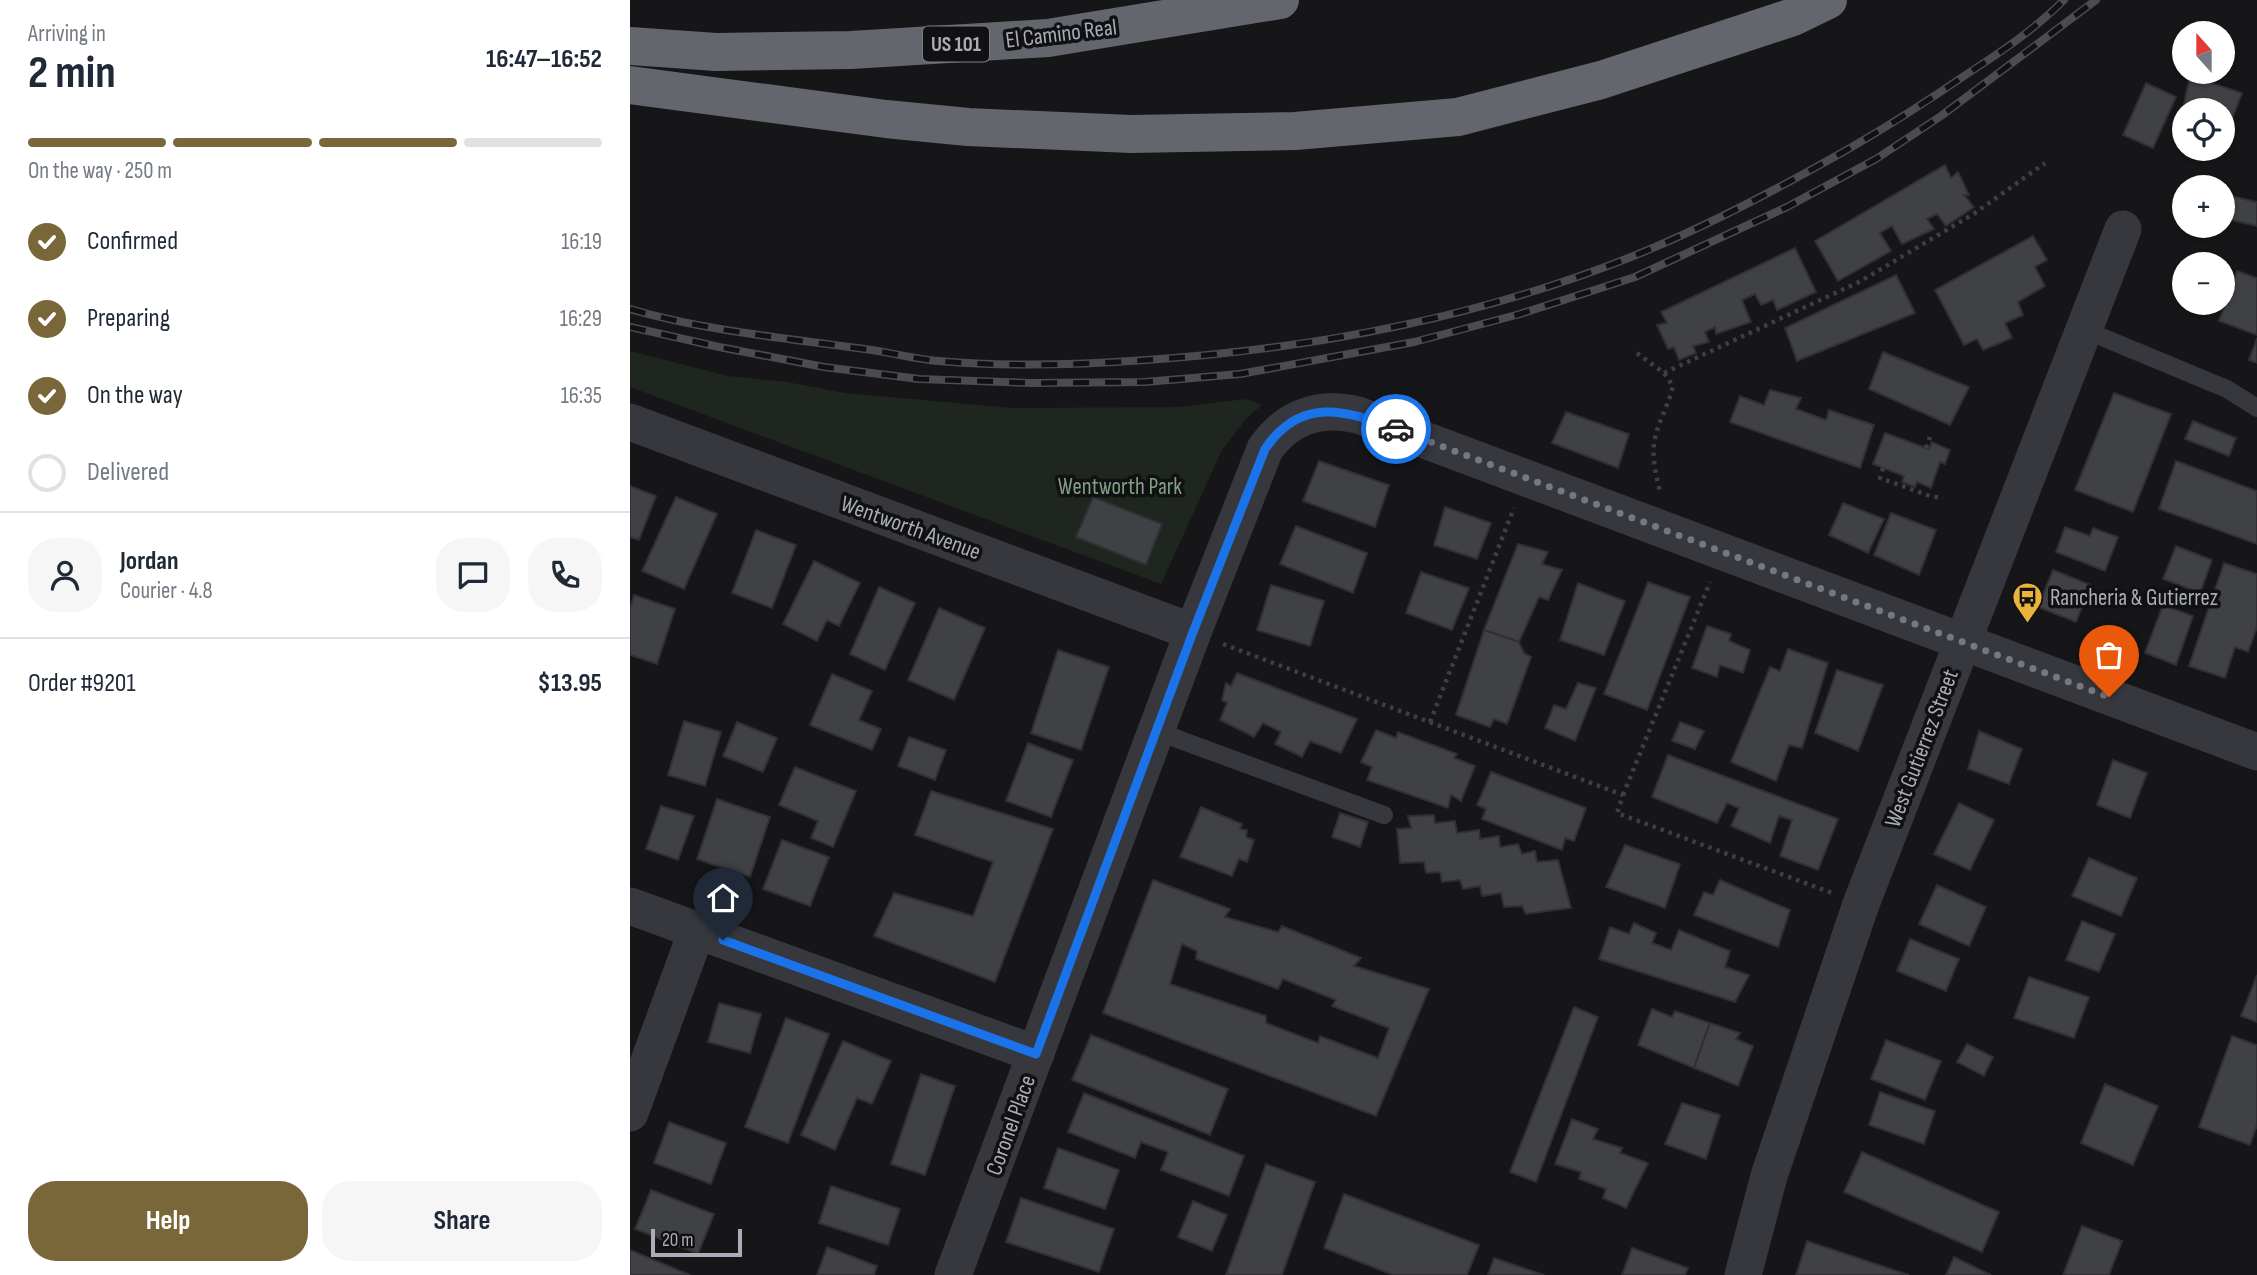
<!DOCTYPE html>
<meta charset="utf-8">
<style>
body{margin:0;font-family:"Sofia Sans Condensed",sans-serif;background:#f6f6f7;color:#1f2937;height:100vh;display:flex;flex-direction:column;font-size:26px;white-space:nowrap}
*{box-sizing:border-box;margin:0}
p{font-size:23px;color:#747a83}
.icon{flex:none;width:38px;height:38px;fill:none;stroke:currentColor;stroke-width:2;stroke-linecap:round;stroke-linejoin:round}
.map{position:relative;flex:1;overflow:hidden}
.sheet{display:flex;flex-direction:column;background:#fff;width:630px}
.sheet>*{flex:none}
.needle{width:46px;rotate:339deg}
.tools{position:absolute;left:1542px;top:21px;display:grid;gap:14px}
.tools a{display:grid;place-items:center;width:63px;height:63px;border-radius:50%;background:#fff;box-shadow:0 2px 5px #0004;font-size:35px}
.scale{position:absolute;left:21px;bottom:18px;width:91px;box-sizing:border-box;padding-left:7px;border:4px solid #a9adb7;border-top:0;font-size:19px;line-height:24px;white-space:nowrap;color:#a9adb7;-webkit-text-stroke:5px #111113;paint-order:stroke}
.pin{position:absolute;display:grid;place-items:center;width:60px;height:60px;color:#fff;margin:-72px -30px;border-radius:50% 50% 50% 0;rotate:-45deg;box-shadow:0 0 7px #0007}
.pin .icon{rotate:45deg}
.courier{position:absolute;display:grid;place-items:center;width:70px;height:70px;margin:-35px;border:5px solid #1a73e8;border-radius:50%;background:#fff;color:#222;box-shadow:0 2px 9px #0007}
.overview em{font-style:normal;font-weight:700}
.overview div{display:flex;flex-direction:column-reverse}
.overview{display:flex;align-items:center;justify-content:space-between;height:119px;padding:0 28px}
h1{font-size:46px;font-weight:700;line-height:52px}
.bar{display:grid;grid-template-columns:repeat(4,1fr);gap:10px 7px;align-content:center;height:84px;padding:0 28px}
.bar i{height:9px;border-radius:5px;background:#e0e1e3}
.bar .selected{background:#7a6739}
.bar p{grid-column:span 4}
.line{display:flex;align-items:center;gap:18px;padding:0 28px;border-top:2px solid #e0e1e3}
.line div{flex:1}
.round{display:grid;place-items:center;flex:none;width:74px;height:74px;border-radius:28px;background:#f6f6f7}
ol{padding:0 28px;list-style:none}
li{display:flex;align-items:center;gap:21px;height:77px}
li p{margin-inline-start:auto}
li .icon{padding:7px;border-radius:50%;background:#7a6739;color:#fff;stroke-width:4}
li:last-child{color:#747a83}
li i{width:38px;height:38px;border:4px solid #e0e1e3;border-radius:50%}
.button{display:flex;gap:14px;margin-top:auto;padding:14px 28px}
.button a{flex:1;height:80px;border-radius:28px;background:#7a6739;color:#fff;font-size:28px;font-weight:700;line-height:80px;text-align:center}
.button a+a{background:#f6f6f7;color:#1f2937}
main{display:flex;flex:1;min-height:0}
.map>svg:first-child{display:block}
.green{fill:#1e261f}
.building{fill:#404145;stroke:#303034;stroke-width:2;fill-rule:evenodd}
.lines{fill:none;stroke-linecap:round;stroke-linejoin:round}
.path{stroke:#3d3f44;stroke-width:4.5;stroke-dasharray:3.5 5;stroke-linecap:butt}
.lane{stroke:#37383d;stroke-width:18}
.street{stroke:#37383d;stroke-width:37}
.highway{stroke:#63666d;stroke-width:38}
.rail-casing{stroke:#4a4c52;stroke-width:8}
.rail{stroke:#111113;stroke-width:5;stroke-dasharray:16;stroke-linecap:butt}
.done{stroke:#76787f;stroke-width:7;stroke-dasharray:0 12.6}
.route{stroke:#1a73e8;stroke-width:9}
.labels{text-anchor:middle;stroke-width:7;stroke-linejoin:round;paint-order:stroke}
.shield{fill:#111113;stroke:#7b7e86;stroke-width:2}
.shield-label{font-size:21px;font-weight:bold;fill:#a9adb7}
.street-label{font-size:23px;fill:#a9adb7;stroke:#111113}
.park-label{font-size:23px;fill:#80a183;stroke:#111113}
.poi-label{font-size:23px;fill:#a9adb7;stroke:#111113;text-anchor:start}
</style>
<main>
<section class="sheet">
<div class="overview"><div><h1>2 min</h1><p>Arriving in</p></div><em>16:47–16:52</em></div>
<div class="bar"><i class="selected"></i><i class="selected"></i><i class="selected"></i><i></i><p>On the way · 250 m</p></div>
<ol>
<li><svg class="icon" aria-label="check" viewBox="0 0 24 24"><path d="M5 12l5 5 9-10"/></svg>Confirmed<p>16:19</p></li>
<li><svg class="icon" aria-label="check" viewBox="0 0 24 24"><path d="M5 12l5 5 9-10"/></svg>Preparing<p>16:29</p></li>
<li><svg class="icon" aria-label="check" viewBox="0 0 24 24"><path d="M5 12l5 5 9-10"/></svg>On the way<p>16:35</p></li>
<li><i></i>Delivered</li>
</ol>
<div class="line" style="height:126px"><a class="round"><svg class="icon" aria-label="person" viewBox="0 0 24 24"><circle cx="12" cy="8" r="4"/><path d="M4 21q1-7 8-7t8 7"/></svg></a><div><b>Jordan</b><p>Courier · 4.8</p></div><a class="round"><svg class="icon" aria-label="chat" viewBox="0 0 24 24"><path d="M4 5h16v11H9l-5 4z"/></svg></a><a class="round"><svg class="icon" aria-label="phone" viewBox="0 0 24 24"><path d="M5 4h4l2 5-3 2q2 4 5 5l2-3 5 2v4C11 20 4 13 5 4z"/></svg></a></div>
<div class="line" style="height:91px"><div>Order #9201</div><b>$13.95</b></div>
<div class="button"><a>Help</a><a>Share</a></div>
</section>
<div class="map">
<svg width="1627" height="1275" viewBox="0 0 1627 1275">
<rect width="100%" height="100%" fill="#161618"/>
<polygon class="green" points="0,351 98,376 157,382 215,393 383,408 548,407 616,399 632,405 616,419 592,450 531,584 0,387"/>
<g class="building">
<polygon points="1560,76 1612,93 1596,134 1592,133 1592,110 1554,110 1554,120 1551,118"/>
<polygon points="1516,83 1546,97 1523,148 1493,135"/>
<polygon points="1315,165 1321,178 1328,172 1339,195 1334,195 1344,207 1316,226 1307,214 1297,219 1304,229 1272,244 1262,226 1250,233 1261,251 1208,281 1185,241"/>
<polygon points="1597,195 1627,202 1627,226 1592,218"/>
<polygon points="1403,236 1417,260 1405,267 1415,286 1388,302 1393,315 1375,323 1382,338 1353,350 1347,339 1334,345 1305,290"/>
<polygon points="1165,248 1186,292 1147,310 1143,300 1131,305 1125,294 1112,300 1121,322 1086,334 1085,327 1075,332 1079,342 1063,346 1066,353 1049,360 1044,347 1038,349 1027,325 1037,323 1031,312"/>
<polygon points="1607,271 1627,278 1627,335 1589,321"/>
<polygon points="1266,275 1285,313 1167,361 1155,328"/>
<polygon points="1627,338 1627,363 1619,360"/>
<polygon points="1253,352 1339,387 1320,425 1239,389"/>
<polygon points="1140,390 1171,398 1166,409 1196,420 1199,410 1244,425 1230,468 1100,422 1110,396 1134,405"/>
<polygon points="1484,393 1541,414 1503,512 1445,490"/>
<polygon points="936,412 999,434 988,468 922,443"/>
<polygon points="1563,421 1606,438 1599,456 1555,439"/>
<polygon points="1255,433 1299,449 1302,442 1320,450 1315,464 1310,462 1301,488 1287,482 1285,487 1272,482 1274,476 1243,464"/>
<polygon points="689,461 759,485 745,527 673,501"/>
<polygon points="1546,461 1627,491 1627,544 1529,509"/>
<polygon points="0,486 26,496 9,540 0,537"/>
<polygon points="46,497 87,514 54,589 12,571"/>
<polygon points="463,497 532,524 516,565 446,537"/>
<polygon points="1213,503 1254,519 1238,553 1199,535"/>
<polygon points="815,507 861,523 847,559 804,545"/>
<polygon points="1261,513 1306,530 1289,575 1244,555"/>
<polygon points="666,526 737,553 723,593 650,564"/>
<polygon points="1435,527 1460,536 1463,528 1488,537 1475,571 1426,552"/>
<polygon points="126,530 166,545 142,608 102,593"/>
<polygon points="888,544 918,552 912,564 932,570 918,600 909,597 889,642 854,630"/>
<polygon points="1546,546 1582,560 1570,593 1533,579"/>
<polygon points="184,561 230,583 209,626 197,620 187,641 153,624"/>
<polygon points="1594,563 1627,574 1627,627 1618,652 1605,647 1595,678 1559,666"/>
<polygon points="1423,570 1461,585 1446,622 1408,607"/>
<polygon points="791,572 839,588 822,630 776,613"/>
<polygon points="1018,582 1060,597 1017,710 974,694"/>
<polygon points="948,583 995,601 974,655 930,640"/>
<polygon points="641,585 694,601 680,646 627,630"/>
<polygon points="249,587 285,603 255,670 220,654"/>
<polygon points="4,595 45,609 27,664 0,655 0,609"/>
<polygon points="1533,605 1563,616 1546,665 1515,653"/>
<polygon points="309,608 355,628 324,700 278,680"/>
<polygon points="1077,626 1101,634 1099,641 1120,650 1113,673 1090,665 1087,677 1062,668"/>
<polygon points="854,630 889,642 894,653 901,657 877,724 864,719 860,727 826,715"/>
<polygon points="1158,649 1198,663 1172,748 1159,745 1146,781 1101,762 1140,667 1150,671"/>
<polygon points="428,650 479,667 451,750 401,733"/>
<polygon points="1207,670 1253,685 1228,751 1185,733"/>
<polygon points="607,673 727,719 711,753 680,741 672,757 645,744 651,732 633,723 624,737 590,720 597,703 592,700 596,683 601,686"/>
<polygon points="202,674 242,691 229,720 251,729 242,750 180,725"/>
<polygon points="948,683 966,688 945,741 915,728 924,705 936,709"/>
<polygon points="54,721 91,732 75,786 38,775"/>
<polygon points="107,722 147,738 133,772 93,756"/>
<polygon points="1050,722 1074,731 1065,749 1042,741"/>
<polygon points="746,730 766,738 768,732 827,754 824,758 845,766 831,801 821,795 818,808 737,780 742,767 731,762"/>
<polygon points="1349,731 1392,749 1379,784 1338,769"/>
<polygon points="279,737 316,750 305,780 268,766"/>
<polygon points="398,743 443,760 421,817 376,801"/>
<polygon points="1038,755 1208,819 1188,870 1150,856 1162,820 1149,816 1140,843 1101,826 1109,808 1097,803 1087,823 1022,797"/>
<polygon points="1483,760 1517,773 1500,818 1467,805"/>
<polygon points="165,767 226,791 203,847 181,838 188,821 149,805"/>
<polygon points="861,772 956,808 944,841 935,838 932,850 852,819 856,809 847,805"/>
<polygon points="301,791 423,829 365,982 244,936 264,893 343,916 363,862 285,835"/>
<polygon points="87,799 140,817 120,877 67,859"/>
<polygon points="1329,803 1364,820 1340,870 1304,854"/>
<polygon points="31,806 64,816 48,860 16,849"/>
<polygon points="571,807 612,824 610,829 617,830 616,837 624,840 617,862 609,859 602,876 550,857"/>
<polygon points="710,813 738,822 730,847 702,837"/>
<polygon points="804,815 805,823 825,821 827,833 849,830 850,839 869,836 870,847 888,844 892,854 905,851 907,862 928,860 941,908 896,914 892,906 874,907 871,893 852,896 850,886 833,889 830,880 812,882 810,872 796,873 794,862 770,863 767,829 781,828 778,816"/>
<polygon points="152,840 199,857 180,906 133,889"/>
<polygon points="995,845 1050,864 1035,908 976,887"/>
<polygon points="1459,858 1507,878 1491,916 1442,896"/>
<path d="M523,880L600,909L595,917L648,932L652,926L731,958L724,966L799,989L746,1116L473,1013ZM552,944L567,951L566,959L648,989L653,979L706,1000L702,1006L759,1028L748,1058L690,1036L688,1043L636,1023V1016L540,984Z"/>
<polygon points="1090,880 1160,910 1148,947 1064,915 1074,892 1083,895"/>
<polygon points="1307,885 1356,907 1339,946 1289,924"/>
<polygon points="1452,921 1485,934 1469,972 1436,960"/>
<polygon points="1004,923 1026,933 1022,943 1041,950 1049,930 1100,951 1095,967 1119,975 1105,1002 969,959 980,927 999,934"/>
<polygon points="1280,939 1329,959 1316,991 1267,971"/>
<polygon points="1627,975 1627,1022 1611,1016"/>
<polygon points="1399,977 1459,997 1444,1038 1384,1018"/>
<polygon points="89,1003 131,1014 120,1053 78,1042"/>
<polygon points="944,1007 968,1017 906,1182 880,1172"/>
<polygon points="1022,1009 1042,1017 1045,1011 1080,1023 1064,1068 1008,1045"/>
<polygon points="156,1018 199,1034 158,1143 115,1127"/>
<polygon points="1080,1023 1110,1033 1106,1039 1123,1046 1108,1086 1064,1068"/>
<polygon points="461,1035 598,1089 580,1135 442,1080"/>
<polygon points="1602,1036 1627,1045 1627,1125 1620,1145 1569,1127"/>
<polygon points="1256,1040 1311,1061 1295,1100 1241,1079"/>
<polygon points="213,1041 261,1061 242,1104 227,1098 205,1150 171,1135"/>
<polygon points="1337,1044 1363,1057 1354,1076 1327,1062"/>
<polygon points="291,1074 325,1086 295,1175 261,1164"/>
<polygon points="1475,1084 1528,1106 1503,1165 1451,1143"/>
<polygon points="1250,1092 1305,1111 1294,1144 1239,1125"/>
<polygon points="454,1093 614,1156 599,1196 531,1170 538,1152 511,1142 505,1158 438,1132"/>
<polygon points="1052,1103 1090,1115 1076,1159 1035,1144"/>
<polygon points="942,1119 968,1129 963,1139 992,1148 990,1153 1018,1163 996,1208 973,1198 976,1189 949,1179 951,1172 925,1164"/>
<polygon points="39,1122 96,1143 81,1184 24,1163"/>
<polygon points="428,1148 489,1170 475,1209 414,1188"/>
<polygon points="1232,1152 1369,1212 1352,1252 1214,1192"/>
<polygon points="636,1164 685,1182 652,1275 596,1275"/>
<polygon points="201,1186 270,1209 258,1245 189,1223"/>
<polygon points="21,1190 84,1214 68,1254 5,1229"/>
<polygon points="714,1194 849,1245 837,1275 763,1275 694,1248"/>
<polygon points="391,1198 484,1229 469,1272 376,1242"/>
<polygon points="563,1201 597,1215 582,1251 548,1237"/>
<polygon points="1452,1226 1492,1241 1479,1275 1433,1275"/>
<polygon points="1177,1241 1279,1275 1166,1275"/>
<polygon points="197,1247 247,1266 244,1275 187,1275"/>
<polygon points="1002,1248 1058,1268 1055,1275 992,1275"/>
<polygon points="0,1250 60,1275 0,1275"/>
<polygon points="1324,1257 1361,1275 1316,1275"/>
<polygon points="864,1258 914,1275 858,1275"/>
</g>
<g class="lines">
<g class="path">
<path d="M1007,353L1034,373L1043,386C1039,404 1029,420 1025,438C1021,456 1026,474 1030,492"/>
<polyline points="1034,373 1231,281 1345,213 1415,163"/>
<polyline points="1296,448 1300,437"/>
<polyline points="1253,468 1250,478 1300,496 1313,498"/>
<polyline points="593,644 993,795 987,813 1202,893"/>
<polyline points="800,722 884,508"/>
<polyline points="993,795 1080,582"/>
</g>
<g class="lane">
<polyline points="1455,330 1597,389 1627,408"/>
<polyline points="526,731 754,815"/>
</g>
<g class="street">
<polyline points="0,422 563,632"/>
<polyline points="0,906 406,1054"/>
<polyline points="0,1113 67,930"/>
<path d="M323,1275L563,632L635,449C658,416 690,406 728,415L1627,752"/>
<polyline points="1113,1275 1139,1176 1231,904 1493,229"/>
</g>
<g class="highway">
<polyline points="0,46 86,52 221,50 418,38 650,0"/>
<polyline points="0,85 256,119 338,127 501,134 665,131 828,117 971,80 1163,17 1198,0"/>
</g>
<defs>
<g id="rail">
<path d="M0,309C76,331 155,338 234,349C259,352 284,359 309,361C378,367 447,365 516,360C680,349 847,318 1001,257C1076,227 1150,188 1220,148C1260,125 1299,100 1337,74C1371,52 1405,29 1434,0"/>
<polyline points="0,327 89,347 194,367 289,379 402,383 515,382 610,374 784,342 890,314 1005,277 1157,207 1246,159 1311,116 1466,0"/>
</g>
</defs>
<use href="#rail" class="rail-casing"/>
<use href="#rail" class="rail"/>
</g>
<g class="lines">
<polyline class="done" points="766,429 1479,697"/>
<path class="route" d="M93,940L406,1054L563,632L635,449C671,396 715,410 766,429"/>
</g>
<defs>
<symbol id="bus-pin" viewBox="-11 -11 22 30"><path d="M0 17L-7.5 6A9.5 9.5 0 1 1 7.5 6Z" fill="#eab33c" stroke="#111113"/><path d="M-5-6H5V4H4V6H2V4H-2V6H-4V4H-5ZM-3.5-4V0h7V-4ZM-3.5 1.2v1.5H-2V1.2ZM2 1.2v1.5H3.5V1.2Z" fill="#111"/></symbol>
</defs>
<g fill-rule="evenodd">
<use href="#bus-pin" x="1380" y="580" width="35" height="47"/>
</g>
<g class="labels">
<rect class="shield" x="293" y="26.5" width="66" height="35" rx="5"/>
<g class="shield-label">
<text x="326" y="51">US 101</text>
</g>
<g class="street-label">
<text transform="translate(431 33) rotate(-7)" y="8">El Camino Real</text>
<text transform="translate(281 527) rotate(20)" y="8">Wentworth Avenue</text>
<text transform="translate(1291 748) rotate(-69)" y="8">West Gutierrez Street</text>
<text transform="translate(380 1125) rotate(-70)" y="8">Coronel Place</text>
</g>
<g class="park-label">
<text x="490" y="494">Wentworth Park</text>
</g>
<g class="poi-label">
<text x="1420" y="605">Rancheria &amp; Gutierrez</text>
</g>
</g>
</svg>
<div class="tools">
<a><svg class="needle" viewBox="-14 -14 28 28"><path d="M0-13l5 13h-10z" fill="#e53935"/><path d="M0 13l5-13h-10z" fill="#747a83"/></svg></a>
<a><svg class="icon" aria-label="locate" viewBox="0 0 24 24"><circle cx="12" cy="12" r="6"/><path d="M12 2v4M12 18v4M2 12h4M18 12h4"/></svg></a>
<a>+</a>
<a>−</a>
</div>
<div class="scale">20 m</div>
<div class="pin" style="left:1479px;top:697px;background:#ea580c"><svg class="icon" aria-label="bag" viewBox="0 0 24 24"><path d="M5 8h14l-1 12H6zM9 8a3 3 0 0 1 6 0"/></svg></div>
<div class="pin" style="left:93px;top:940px;background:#1f2937"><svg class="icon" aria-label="home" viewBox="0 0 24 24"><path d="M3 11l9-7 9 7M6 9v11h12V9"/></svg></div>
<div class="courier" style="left:766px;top:429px"><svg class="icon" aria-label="car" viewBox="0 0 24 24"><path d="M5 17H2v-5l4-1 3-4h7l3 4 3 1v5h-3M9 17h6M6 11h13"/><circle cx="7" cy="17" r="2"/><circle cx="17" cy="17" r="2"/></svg></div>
</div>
</main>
